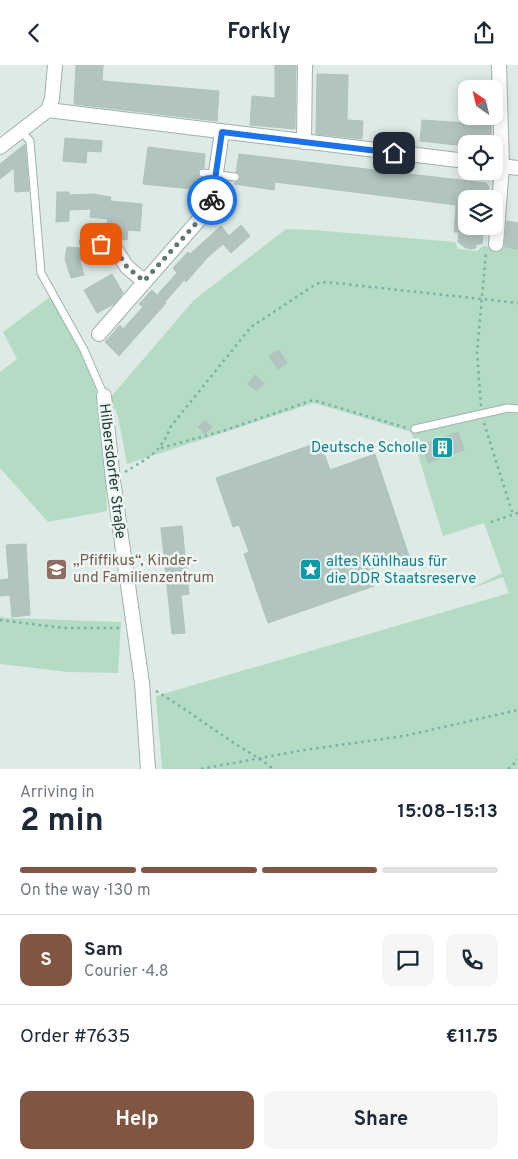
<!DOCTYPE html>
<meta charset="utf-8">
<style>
body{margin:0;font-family:Overpass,sans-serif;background:#f6f6f7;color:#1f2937;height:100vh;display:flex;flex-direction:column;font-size:19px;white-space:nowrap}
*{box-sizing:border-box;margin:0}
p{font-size:16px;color:#747a83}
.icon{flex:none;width:28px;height:28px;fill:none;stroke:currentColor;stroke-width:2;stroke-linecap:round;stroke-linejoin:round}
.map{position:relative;height:704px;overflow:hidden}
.details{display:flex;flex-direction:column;background:#fff;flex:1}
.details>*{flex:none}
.needle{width:32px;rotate:325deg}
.tools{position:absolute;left:458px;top:15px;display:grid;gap:10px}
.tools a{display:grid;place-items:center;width:45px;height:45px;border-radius:10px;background:#fff;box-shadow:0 2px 12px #0003;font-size:25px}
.pin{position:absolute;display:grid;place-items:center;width:42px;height:42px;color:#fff;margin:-21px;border-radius:10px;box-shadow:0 2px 8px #0006}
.courier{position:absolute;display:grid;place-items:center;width:50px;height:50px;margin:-25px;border:4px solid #1a73e8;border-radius:50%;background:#fff;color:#222;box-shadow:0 1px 6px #0007}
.summary em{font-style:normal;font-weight:700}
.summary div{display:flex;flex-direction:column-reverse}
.summary{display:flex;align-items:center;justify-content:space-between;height:85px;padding:0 20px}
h1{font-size:32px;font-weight:700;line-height:38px}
.bar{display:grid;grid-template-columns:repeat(4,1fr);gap:8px 5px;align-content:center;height:60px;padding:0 20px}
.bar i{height:6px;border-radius:4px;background:#e0e1e3}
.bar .active{background:#805541}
.bar p{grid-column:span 4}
.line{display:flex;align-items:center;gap:12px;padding:0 20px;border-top:1px solid #e0e1e3}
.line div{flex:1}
.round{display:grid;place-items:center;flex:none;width:52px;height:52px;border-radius:10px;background:#f6f6f7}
.button{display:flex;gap:10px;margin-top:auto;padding:10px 20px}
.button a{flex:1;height:58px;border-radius:10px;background:#805541;color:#fff;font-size:20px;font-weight:700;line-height:58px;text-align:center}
.button a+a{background:#f6f6f7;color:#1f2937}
header{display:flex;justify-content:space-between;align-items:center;height:65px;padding:0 20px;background:#fff;font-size:22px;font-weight:700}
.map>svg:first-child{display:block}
.green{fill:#b4dcc4}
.building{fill:#b2c4bf;stroke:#afc3bd}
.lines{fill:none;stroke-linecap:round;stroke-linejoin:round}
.lane-casing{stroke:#a0b1ad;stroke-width:9}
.street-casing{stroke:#a0b1ad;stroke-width:16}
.path{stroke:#7cafa5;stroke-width:2.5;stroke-dasharray:2.5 4;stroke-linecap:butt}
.lane{stroke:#fff;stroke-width:7}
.street{stroke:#fff;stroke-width:14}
.done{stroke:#617773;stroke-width:5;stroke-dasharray:0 9}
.route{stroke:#1a73e8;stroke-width:6}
.labels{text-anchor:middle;stroke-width:5;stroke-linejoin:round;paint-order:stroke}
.culture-label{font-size:15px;fill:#0d838f;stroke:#edf6f3;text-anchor:end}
.street-label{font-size:15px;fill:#1e3935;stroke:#edf6f3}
.education-label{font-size:15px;fill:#785e54;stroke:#edf6f3;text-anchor:start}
</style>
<header><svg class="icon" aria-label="back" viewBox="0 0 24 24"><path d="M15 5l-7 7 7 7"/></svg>Forkly<svg class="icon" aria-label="share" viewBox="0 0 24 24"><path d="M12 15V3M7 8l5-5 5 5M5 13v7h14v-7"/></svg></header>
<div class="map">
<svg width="518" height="704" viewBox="0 0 518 704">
<rect width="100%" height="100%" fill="#ddeae5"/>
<g class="green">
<polygon points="286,164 313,165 455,177 458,184 477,186 483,181 518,184 518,704 162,704 156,631 509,528 503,512 468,525 502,508 484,458 443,471 411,367 314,338 127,399 118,351 110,333 194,235"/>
<path d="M54,229C72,268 94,307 103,349L107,446L48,457L0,403V307L17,294L3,267Z"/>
<polygon points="0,552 7,553 121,557 118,608 68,607 0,599"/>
</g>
<g class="building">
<polygon points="76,0 103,0 102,16 219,26 217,56 74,39"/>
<polygon points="275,0 296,0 295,64 250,60 252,31 275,33"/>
<polygon points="317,9 348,10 347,55 363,56 362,74 316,69"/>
<polygon points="467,51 491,51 491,79 466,79 466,81 420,76 422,55 467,58"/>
<polygon points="65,73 102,76 101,87 87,86 86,98 63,96"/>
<polygon points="25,79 29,126 15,127 14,103 0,114 0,99"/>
<polygon points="148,82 205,89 204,103 199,104 198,108 199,112 202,113 201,125 143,119"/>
<polygon points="239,89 486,118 489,122 488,134 466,134 466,161 484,161 482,179 476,179 476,183 471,184 466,183 458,177 459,167 454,167 456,140 275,117 274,125 234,119 240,113 240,110 236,107"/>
<polygon points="57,127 69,127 69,130 92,129 111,132 110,136 142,139 140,166 128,165 127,175 115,173 116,160 107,159 108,154 90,152 91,144 69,145 69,156 56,157"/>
<polygon points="507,156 518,158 518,184 504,182"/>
<polygon points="241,160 250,171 231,188 223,179 208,192 186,217 184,215 165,237 166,238 119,291 105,277 120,260 123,264 143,242 139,239 152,225 157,230 177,208 173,203 188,187 190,189 221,161 229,171"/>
<polygon points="67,182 81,183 84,185 84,195 80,195 84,210 71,213 65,194"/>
<polygon points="112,209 123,228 114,239 97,248 84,225"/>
<polygon points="279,285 287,298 278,304 269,291"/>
<polygon points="255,310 264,318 257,326 248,319"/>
<polygon points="205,355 212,362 205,369 198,362"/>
<polygon points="458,367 464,385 428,398 422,380"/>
<polygon points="320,377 330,405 375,389 409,491 368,505 374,521 268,558 244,489 249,487 239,460 233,462 216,413"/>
<polygon points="182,461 189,529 181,530 185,568 172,569 161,463"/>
<polygon points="26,479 30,550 12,552 10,530 0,531 0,515 9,514 6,480"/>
</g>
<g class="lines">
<defs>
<g id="lane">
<polyline points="21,66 30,76 41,208 84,285 104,331"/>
<polyline points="203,108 235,112"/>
<polyline points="415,364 508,343 518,344"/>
</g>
<g id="street">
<polyline points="48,45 466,96"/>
<polyline points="304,77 305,0"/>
<polyline points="0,82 48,45 52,34 55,0"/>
<polyline points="494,100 518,103"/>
<polyline points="87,177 114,182 127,202 144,216"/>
<polyline points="496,179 502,101 499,0"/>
<polyline points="99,269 211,141 222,67"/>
<polyline points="104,331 113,415 142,618 148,704"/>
</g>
</defs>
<use href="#lane" class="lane-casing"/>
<use href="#street" class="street-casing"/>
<g class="path">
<polyline points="481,341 477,287 486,187"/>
<polyline points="484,358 513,450"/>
<polyline points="161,383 226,365 313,335 407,363"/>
<path d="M125,407C149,392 160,389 171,361L251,262L316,219L326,217L518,238"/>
<polyline points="491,457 518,448"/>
<polyline points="0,555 64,563 121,563"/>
<path d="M156,626C183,642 208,661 234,678C247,687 261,693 273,704"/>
<polyline points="201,704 304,685 404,671 518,645"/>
<polyline points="508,704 518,695"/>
</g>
<use href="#lane" class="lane"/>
<use href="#street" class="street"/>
</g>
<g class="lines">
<polyline class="done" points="101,179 114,182 127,202 144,216 212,141 212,135"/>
<polyline class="route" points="212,135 222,67 394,88"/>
</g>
<defs>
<symbol id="building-square" viewBox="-11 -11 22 22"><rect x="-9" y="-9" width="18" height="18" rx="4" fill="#0f9aa8" stroke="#edf6f3"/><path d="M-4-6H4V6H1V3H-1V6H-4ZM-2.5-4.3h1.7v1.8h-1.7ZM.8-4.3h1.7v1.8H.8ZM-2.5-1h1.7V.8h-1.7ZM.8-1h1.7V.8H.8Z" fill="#fff"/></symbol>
<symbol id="school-square" viewBox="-11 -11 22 22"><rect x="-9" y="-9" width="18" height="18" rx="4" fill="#8d6e63" stroke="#edf6f3"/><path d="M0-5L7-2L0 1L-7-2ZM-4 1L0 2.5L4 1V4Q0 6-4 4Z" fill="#fff"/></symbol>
<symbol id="sight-square" viewBox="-11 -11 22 22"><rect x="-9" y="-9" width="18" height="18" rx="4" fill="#0f9aa8" stroke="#edf6f3"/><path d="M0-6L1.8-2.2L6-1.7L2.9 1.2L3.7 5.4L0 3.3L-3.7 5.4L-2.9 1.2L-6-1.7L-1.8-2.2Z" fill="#fff"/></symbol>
</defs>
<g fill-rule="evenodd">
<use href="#building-square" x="430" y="370" width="25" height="25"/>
<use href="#school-square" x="44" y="492" width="25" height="25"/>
<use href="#sight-square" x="298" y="492" width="25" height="25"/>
</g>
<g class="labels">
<g class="culture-label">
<text x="427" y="387">Deutsche Scholle</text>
<text x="326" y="501" text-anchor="start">altes Kühlhaus für<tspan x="326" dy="17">die DDR Staatsreserve</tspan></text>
</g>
<g class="street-label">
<text transform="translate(113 406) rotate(83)" y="5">Hilbersdorfer Straße</text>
</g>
<g class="education-label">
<text x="73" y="500">„Pfiffikus“, Kinder-<tspan x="73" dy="17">und Familienzentrum</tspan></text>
</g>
</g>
</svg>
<div class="tools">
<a><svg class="needle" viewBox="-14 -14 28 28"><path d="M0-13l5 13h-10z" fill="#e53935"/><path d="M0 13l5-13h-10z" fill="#747a83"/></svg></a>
<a><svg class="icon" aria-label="locate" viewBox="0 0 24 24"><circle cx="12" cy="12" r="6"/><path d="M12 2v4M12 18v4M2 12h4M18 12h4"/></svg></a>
<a><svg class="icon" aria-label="layers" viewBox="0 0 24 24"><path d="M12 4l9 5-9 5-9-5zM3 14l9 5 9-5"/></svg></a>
</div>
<div class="pin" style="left:101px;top:179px;background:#ea580c"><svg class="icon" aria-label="bag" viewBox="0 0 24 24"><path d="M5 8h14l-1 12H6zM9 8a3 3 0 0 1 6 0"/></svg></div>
<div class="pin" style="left:394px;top:88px;background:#1f2937"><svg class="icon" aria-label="home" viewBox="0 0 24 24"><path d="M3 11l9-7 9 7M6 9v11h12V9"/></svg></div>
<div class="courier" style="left:212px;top:135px"><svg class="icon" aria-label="bike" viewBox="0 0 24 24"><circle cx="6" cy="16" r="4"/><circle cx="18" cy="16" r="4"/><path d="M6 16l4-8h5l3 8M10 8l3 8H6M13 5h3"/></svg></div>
</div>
<section class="details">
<div class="summary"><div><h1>2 min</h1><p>Arriving in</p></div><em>15:08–15:13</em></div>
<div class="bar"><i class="active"></i><i class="active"></i><i class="active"></i><i></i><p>On the way · 130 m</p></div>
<div class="line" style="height:90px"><b class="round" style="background:#805541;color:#fff">S</b><div><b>Sam</b><p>Courier · 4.8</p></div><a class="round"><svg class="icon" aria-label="chat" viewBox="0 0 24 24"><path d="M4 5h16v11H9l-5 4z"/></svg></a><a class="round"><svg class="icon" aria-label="phone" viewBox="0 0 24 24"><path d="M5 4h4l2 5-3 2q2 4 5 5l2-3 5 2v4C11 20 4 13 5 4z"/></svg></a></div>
<div class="line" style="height:65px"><div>Order #7635</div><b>€11.75</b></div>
<div class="button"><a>Help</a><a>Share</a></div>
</section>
